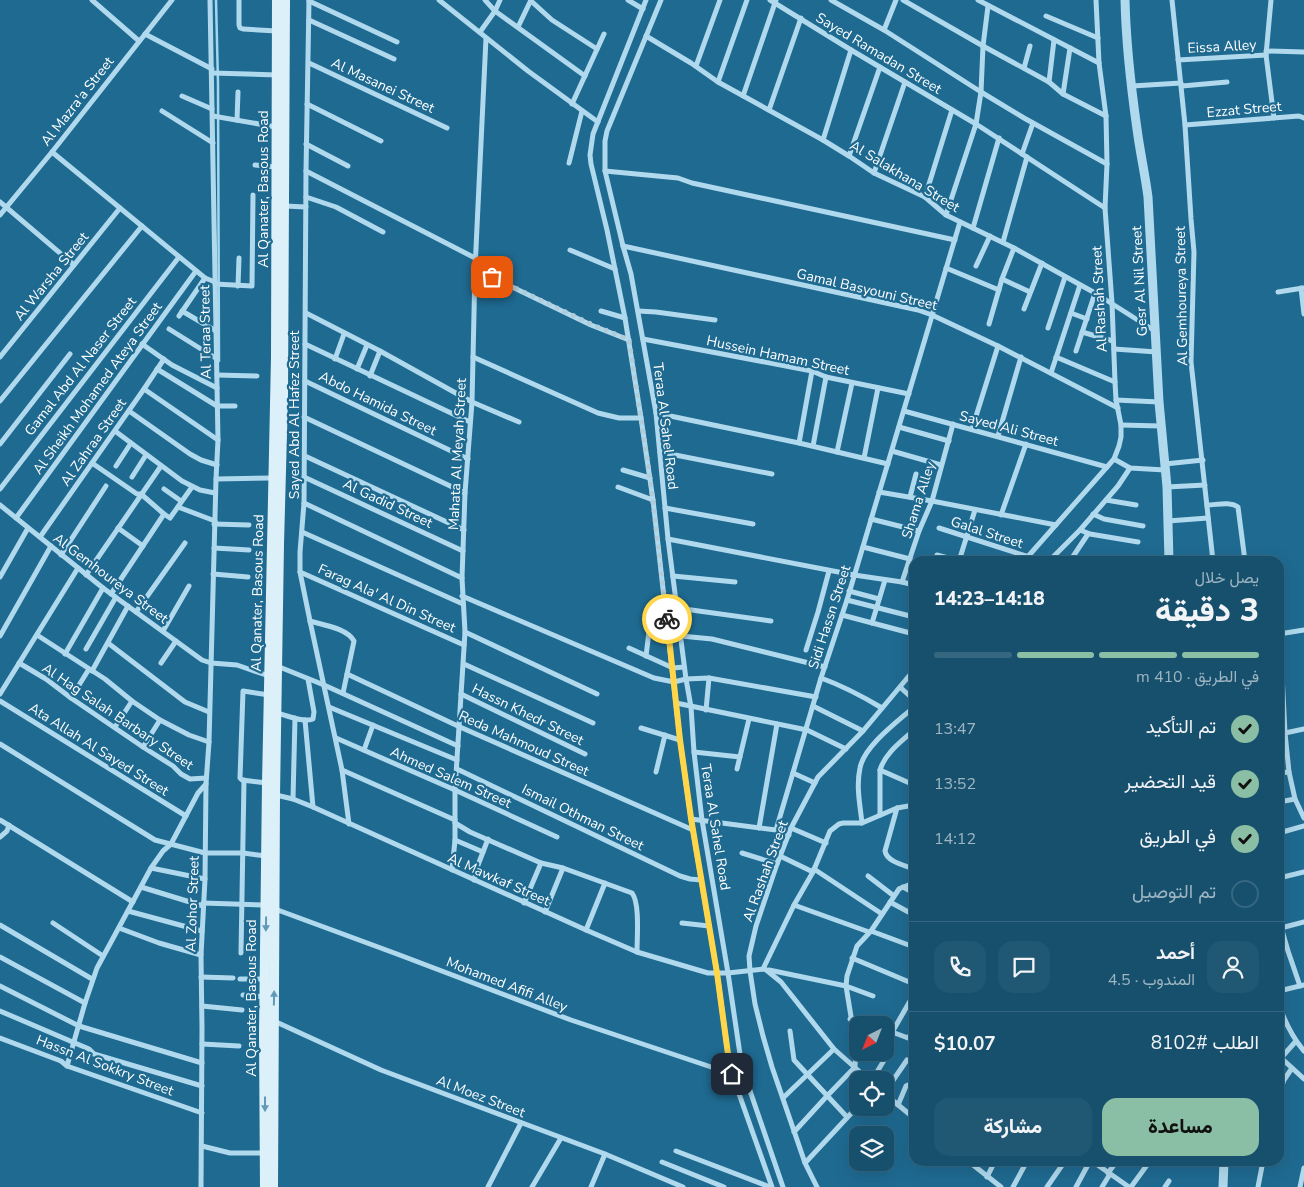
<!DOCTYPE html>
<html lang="ar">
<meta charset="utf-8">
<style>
body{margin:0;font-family:"Nunito Sans",Vazirmatn,sans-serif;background:#205772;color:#f1f3f6;direction:rtl;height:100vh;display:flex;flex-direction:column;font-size:19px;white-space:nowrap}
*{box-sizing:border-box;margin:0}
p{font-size:16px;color:#9eb5c2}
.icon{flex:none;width:28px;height:28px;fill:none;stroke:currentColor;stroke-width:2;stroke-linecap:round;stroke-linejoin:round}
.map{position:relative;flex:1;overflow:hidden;direction:ltr}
.sheet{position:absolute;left:909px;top:556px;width:375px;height:610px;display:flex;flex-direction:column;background:#17506d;border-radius:15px;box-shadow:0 5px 20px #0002,0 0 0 1px #366780;direction:rtl}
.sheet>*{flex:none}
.needle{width:32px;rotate:222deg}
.controls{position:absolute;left:849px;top:1016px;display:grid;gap:10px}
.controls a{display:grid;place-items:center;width:45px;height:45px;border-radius:10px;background:#17506d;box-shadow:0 5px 20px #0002,0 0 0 1px #366780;font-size:25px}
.pin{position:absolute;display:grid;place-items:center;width:42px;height:42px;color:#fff;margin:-21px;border-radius:10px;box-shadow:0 2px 8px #0006}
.courier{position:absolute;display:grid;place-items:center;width:50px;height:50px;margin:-25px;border:4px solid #ffd54a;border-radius:50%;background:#fff;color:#222;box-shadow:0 1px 6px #0007}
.head em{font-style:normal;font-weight:800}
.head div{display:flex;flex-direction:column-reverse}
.head{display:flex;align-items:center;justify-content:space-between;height:85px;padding:0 25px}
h1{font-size:32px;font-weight:800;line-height:38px}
.bar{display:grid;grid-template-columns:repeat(4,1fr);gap:8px 5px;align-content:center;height:60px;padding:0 25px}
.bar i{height:6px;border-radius:4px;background:#366780}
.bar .selected{background:#8abfa5}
.bar p{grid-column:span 4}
.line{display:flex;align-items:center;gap:12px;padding:0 25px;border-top:1px solid #366780}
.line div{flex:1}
.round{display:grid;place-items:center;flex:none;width:52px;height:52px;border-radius:15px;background:#205772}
ol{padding:0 25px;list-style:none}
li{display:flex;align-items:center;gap:15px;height:55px}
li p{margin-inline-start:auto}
li .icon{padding:5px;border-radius:50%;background:#8abfa5;color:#111;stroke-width:4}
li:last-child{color:#9eb5c2}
li i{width:28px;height:28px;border:2px solid #366780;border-radius:50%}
.button{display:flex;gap:10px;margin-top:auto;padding:10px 25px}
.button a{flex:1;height:58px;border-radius:15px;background:#8abfa5;color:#111;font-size:20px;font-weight:800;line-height:58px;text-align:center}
.button a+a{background:#205772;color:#f1f3f6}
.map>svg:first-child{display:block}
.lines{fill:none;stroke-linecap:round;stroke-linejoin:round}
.stream{stroke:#a3d7ef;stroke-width:2.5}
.minor{stroke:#b0d9ed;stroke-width:5}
.tertiary{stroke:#b0d9ed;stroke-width:9}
.secondary{stroke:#dcf0fa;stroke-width:10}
.oneway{fill:#6199b6}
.done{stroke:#b1cbd8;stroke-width:5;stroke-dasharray:0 9}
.route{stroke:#ffd54a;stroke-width:6}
.labels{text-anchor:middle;stroke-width:4.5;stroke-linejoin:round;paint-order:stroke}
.street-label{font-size:14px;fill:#fff;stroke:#1f6a91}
</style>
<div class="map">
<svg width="1304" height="1187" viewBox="0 0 1304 1187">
<rect width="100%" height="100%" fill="#1f6a91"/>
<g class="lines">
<polyline class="stream" points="216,0 218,83 219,361"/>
<g class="minor">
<polyline points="92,0 139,41"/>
<polyline points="239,0 239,25 240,28 243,29 277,31"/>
<polyline points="309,0 306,171 304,503 300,552 300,572 310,621 342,770 349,824"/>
<polyline points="439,0 528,71 598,122"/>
<polyline points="485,0 495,11 585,76"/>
<polyline points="628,0 643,9"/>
<polyline points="646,0 593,134 590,155 591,164 607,230 625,318 641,418 653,500 680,740 691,819 717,973 728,1054 732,1074 772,1187"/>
<polyline points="661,0 607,131 605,141 605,171 623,246 631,274 656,413 668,539 686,679 691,707 694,752 702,820 728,973 741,1061 747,1082 783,1187"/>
<polyline points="770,0 851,50 976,124 1105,208"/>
<polyline points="831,0 884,30 981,92 1024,118 1107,164"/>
<polyline points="903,0 983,46 1049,82 1063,94 1106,116"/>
<polyline points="978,0 1099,63"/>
<polyline points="1172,0 1185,125 1191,219 1194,252 1191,362 1213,561"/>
<polyline points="1271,0 1266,55 1274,118"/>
<polyline points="309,1 397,42"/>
<polyline points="531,1 552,20 597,49"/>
<polyline points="1046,16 1098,38"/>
<polyline points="309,20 394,59"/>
<polyline points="518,27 531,0"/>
<polyline points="884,30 896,0"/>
<polyline points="480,32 495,11 500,0"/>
<polyline points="145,34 212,69"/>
<polyline points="646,36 691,63 718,82 823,140 849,156 874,173 925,197 946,215 1014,248 1095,293 1155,331"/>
<polyline points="1266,51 1304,52"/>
<polyline points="1178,60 1266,55"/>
<polyline points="309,63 447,128"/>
<polyline points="696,66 720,0"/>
<polyline points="1024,68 1030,46"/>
<polyline points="212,73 277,75"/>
<polyline points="718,82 747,0"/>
<polyline points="1049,82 1054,40"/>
<polyline points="1132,86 1181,83"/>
<polyline points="1182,86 1227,82"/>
<polyline points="1063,94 1070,48"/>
<polyline points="182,96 212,109"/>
<polyline points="743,96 776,0"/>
<polyline points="307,104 381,141"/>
<polyline points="572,104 604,34"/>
<polyline points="769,110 801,18"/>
<polyline points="162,111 213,143"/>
<polyline points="213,116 276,127"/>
<polyline points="237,120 238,92"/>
<polyline points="1185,125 1299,116 1304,118"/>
<polyline points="823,140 851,50"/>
<polyline points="306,144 348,166"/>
<polyline points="52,152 205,278 215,282"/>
<polyline points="1022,154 1033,123"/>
<polyline points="849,156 880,67"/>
<polyline points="569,163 582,111"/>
<polyline points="255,165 276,167"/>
<polyline points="306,171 475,258"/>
<polyline points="605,171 678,178 692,183 955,240"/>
<polyline points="874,173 905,82"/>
<polyline points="306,197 336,207 383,232"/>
<polyline points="925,197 952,110"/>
<polyline points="0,202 74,265"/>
<polyline points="285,206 306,207"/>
<polyline points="0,215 52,152 172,0"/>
<polyline points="946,215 976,124 981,92 983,46 988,6"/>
<polyline points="973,228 999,138"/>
<polyline points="1003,242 1027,157"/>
<polyline points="623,246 918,310 932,315 998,346 1118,408"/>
<polyline points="570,250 615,269"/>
<polyline points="976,266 990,236"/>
<polyline points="946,268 999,290"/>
<polyline points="475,269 591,325 629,340"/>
<polyline points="1002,279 1030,292"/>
<polyline points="215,284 252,286 253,195"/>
<polyline points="238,286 239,258"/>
<polyline points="1301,288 1304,314"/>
<polyline points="1278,292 1303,288"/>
<polyline points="1024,309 1042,263"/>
<polyline points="182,311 216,331"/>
<polyline points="601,311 625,318"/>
<polyline points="638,311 656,312 715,320"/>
<polyline points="306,313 380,351 472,402 519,422"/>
<polyline points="1071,313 1087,319"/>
<polyline points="179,316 205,278"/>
<polyline points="989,324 1002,279 1014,248"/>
<polyline points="1048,328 1065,277"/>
<polyline points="169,329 217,359"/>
<polyline points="1082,332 1113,341"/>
<polyline points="643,339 812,371 826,377 909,394"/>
<polyline points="142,344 172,365 217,388"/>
<polyline points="305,344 470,422"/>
<polyline points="1114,349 1157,352"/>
<polyline points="1076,351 1095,293"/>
<polyline points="0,357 120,208"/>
<polyline points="473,357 598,413 619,418 641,418"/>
<polyline points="1056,357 1115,382"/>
<polyline points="335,359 344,334"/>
<polyline points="157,369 217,406 235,406"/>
<polyline points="357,369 367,345"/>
<polyline points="1051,373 1080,285"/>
<polyline points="217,375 257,376"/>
<polyline points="370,376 380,351"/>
<polyline points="305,381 468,459"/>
<polyline points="144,389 218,440"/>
<polyline points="1116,400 1159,402"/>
<polyline points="0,401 142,226"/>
<polyline points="129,411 190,454 201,460 217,465"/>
<polyline points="904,411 1107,467"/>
<polyline points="656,413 799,443 888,464"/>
<polyline points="304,417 465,493"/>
<polyline points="1121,425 1161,426"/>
<polyline points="899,427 949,441"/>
<polyline points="972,429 998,346"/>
<polyline points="115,431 182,481 200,490 215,493"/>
<polyline points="998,436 1021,357"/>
<polyline points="799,443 812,371"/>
<polyline points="0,444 70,354"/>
<polyline points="813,446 826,377"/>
<polyline points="892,451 941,465"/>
<polyline points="660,452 772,474"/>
<polyline points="837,452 852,383"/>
<polyline points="305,456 464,530"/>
<polyline points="864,458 878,388"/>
<polyline points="1114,459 1130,468 1165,470"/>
<polyline points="92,463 137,494 141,494 164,514"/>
<polyline points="1165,464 1203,460"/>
<polyline points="116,466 131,443"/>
<polyline points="623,470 650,478"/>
<polyline points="132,477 146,455"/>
<polyline points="304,477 463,551"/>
<polyline points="216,479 273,478"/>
<polyline points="618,487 653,500"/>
<polyline points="1167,487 1205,485"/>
<polyline points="0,489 179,257"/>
<polyline points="164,489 181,501"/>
<polyline points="879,492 932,501 1056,525"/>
<polyline points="910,497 916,474"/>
<polyline points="1106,500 1136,505"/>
<polyline points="304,503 462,578"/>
<polyline points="0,505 103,588 202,660 211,663 237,665 269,676"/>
<path d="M1207,505C1217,505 1229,501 1238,507L1245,561"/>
<polyline points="178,507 215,521"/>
<polyline points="665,508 753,524"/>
<polyline points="1093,514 1104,519 1143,526"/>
<polyline points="1001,515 1026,444"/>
<polyline points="16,518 196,271"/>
<polyline points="871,519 919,531"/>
<polyline points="1168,521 1208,518"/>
<polyline points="214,524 249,525"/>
<polyline points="118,528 143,546"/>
<polyline points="939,528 1029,557"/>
<polyline points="1080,530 1090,534 1138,542"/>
<polyline points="302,532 463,604"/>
<polyline points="40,537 144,389 164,359"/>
<polyline points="668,539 854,575 902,582 914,585"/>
<polyline points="863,547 910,559"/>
<polyline points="214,548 249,550"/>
<polyline points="61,555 106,486"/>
<polyline points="937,555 959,561"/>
<polyline points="959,561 975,510"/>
<polyline points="1024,561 1114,459 1119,446 1121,437 1121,425 1116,400 1115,382 1112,303 1105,208 1107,164 1106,116 1099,63 1096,0"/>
<polyline points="1049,561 1080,530 1118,486 1130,468"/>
<polyline points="1070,561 1088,534"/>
<polyline points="300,572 464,645"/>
<polyline points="213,574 248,577"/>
<polyline points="86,575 161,466"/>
<polyline points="673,576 735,582"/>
<polyline points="0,577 28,528"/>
<polyline points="902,582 919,531 932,501 953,424"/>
<polyline points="849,591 879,599"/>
<polyline points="111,594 164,514 170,518 192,487"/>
<polyline points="462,596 654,678 674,682 686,679 709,678 816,697"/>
<polyline points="847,600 914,617"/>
<polyline points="677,608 771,621"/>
<polyline points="136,612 185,543"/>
<polyline points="842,615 914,634"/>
<path d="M310,621C323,625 347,628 354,641L343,693"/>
<polyline points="872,623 885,580"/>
<polyline points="163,631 189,586"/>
<polyline points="465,632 597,694"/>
<polyline points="1279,634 1304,630"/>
<polyline points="1280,634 1285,733 1289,772 1295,799 1304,818"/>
<polyline points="37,635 105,679 132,701 160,720 189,735 209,742"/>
<polyline points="0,636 51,546"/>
<polyline points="681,636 712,639 825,667"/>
<polyline points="108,643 185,702 209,712"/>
<polyline points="629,648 673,668 684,667"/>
<polyline points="86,649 116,597"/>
<polyline points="806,650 818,612 829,571"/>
<polyline points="65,654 103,588"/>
<polyline points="646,656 650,624"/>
<polyline points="19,663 46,679 71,698 143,747 173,766 181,774 190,779 206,778"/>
<polyline points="161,663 176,641"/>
<polyline points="464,664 593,723"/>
<polyline points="277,666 324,685 458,746"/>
<polyline points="92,671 128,606"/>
<polyline points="347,674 460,727 693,830"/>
<path d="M821,678C843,686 862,696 882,708"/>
<polyline points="900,687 914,700"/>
<polyline points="0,694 78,568"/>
<polyline points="461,694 585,754"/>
<polyline points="71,698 89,669"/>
<polyline points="0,701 186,816"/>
<polyline points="676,703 807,730 846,749"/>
<polyline points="813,706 863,731"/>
<polyline points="329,707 457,760"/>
<polyline points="706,710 709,678"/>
<path d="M276,713C287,715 302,723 313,719L314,712L308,679"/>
<polyline points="305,720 313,807"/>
<polyline points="115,727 132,701"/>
<polyline points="641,728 680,740"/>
<polyline points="1279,733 1285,733 1304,729"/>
<polyline points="336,738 455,790 557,837"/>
<polyline points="0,744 155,840 205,853 243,853 266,856"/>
<polyline points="143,747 160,720"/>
<polyline points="364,750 373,725"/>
<polyline points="694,752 740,757"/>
<polyline points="457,769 680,876 690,879 701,880"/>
<polyline points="737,769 749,719"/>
<polyline points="342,770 455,820"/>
<polyline points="880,770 914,785"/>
<polyline points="656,772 665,735"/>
<polyline points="793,773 815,783"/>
<polyline points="1279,773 1289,772"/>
<polyline points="267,783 242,780 240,778 243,691 269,695"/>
<polyline points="276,795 293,799 313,807 586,930 637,952 708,973 728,973 765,969 781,982 834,1049 869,1080"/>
<polyline points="293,799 295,718"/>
<polyline points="1279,802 1295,799"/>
<path d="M897,808L885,851C887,862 904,865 914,869"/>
<path d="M880,815V770C885,753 901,742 914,730"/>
<polyline points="691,819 776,830 789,835"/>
<polyline points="0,820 133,902"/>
<path d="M455,823L470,832L541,863L563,868L632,893C640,903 637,938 637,952"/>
<path d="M862,823C860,805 856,786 860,768C864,746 897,722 914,707"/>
<polyline points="759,828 777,724"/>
<polyline points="791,828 826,843"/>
<polyline points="776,830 821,678 847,600 960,222"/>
<polyline points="1279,833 1304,826"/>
<polyline points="0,837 7,831 9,825"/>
<polyline points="455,840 483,852"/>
<polyline points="742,853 777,864"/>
<polyline points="780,856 813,872"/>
<polyline points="151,868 205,879"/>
<polyline points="814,869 882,914"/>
<polyline points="452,870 455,840 455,790 465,632 462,578 465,493 472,402 475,269 486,38"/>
<polyline points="868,876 894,896"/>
<polyline points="1279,878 1304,872"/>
<polyline points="474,880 478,865 488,839"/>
<polyline points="141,887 203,906"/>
<polyline points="903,887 914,893"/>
<polyline points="890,902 914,915"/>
<polyline points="203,903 265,905"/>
<polyline points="524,903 541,863"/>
<polyline points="794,905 869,932"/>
<polyline points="275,909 397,954 571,1020 732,1074"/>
<polyline points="128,911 202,931"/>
<polyline points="545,912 563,868"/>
<polyline points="1279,920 1288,951 1300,986"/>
<polyline points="53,923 103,956"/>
<polyline points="682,923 709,926"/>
<polyline points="0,925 92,979"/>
<polyline points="119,928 159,943 201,955"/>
<polyline points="1281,928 1304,922"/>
<polyline points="586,930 605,883"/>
<polyline points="871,931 914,947"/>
<polyline points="241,953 244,780"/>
<polyline points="0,957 85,1003"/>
<polyline points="852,958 914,984"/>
<polyline points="763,969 794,905 813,872 830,831 839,824 843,823 862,823 897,808 914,805"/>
<polyline points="769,970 846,986 873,996"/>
<polyline points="201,977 233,978"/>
<polyline points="240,979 265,979"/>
<polyline points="0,986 79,1026 202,1063"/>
<polyline points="1279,991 1304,985"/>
<polyline points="243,995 265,997"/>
<path d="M1279,1005C1285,1022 1292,1037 1304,1051"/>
<polyline points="202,1006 242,1010"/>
<polyline points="0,1011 89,1049 94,1054 202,1086"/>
<polyline points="850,1019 861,1020 875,1025"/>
<polyline points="274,1021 381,1070 605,1154 683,1187"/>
<polyline points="790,1031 794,1060 847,1117"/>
<polyline points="892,1032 908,1038 911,1034 914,1035"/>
<polyline points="0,1038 61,1061 67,1066 202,1113"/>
<polyline points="886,1043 914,994"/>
<polyline points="202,1044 239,1046"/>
<polyline points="1279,1056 1304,1079"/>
<polyline points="1281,1058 1296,1041"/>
<polyline points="67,1066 85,1003 97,968 151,868 163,851 171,844 198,793 206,784"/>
<polyline points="872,1080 891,1049"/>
<polyline points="885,1092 907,1060"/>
<polyline points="885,1094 914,1118"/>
<polyline points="1279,1094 1284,1080 1292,1068"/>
<polyline points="783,1098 834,1049"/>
<polyline points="898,1105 906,1086 908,1085 914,1088"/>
<path d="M794,1132L827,1096L855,1067L856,1047L846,986L847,976L857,946L871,931L899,889C904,886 909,886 914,882"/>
<polyline points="202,1146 230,1153 265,1153"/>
<polyline points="676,1151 770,1187"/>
<polyline points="968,1161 1001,1187"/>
<polyline points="1092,1161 1129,1187"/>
<polyline points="662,1162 724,1187"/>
<polyline points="805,1163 858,1106"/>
<polyline points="1108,1173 1117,1161"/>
<polyline points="987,1177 995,1161"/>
<polyline points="201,1187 202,1029 201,955 205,879 206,784 209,742 216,479 218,440 210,0"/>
<polyline points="488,1187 521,1123"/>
<polyline points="532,1187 561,1138"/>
<polyline points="591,1187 605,1154"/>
<polyline points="817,1187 805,1163 772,1067 763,1036 755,1004 750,971 749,956 756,926 777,864 791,828 818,777 863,731 914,670"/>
<polyline points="1013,1187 1027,1161"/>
<polyline points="1047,1187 1065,1161"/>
<polyline points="1076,1187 1090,1161"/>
<polyline points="1102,1187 1110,1174"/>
<polyline points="1131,1187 1150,1161"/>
<polyline points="1165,1187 1169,1181"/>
<polyline points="1258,1187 1263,1161"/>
<polyline points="1300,1187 1304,1168"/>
</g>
<g class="tertiary">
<path d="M1125,0C1126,43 1131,87 1137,129C1140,152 1145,174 1148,197L1159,402L1167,487L1169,561"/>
<polyline points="1223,1187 1224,1161"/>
</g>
<g class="secondary">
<polyline points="265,1187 264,1035 267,783 276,357 277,0"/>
<polyline points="273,1187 275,795 279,544 283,397 285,0"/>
</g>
</g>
<defs><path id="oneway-solid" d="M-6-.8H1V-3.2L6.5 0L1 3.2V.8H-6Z" transform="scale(1.25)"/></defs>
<g class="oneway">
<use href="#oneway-solid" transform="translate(266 924) rotate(91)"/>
<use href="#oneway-solid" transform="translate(274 998) rotate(-89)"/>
<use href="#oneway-solid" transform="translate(265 1104) rotate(90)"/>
</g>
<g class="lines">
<polyline class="done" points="492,277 591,324 629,340 650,478 667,619"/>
<polyline class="route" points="667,619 680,740 691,818 717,973 728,1054 732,1074"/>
</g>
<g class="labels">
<g class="street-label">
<text transform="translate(1222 46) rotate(-3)" y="5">Eissa Alley</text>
<text transform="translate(879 53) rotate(31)" y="5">Sayed Ramadan Street</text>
<text transform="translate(383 85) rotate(25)" y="5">Al Masanei Street</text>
<text transform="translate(77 101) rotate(-52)" y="5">Al Mazra'a Street</text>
<text transform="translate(1244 109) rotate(-5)" y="5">Ezzat Street</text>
<text transform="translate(905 176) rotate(31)" y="5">Al Salakhana Street</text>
<text transform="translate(263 189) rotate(-90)" y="5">Al Qanater, Basous Road</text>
<text transform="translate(51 276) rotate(-51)" y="5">Al Warsha Street</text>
<text transform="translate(1139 281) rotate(-93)" y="5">Gesr Al Nil Street</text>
<text transform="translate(867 289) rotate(13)" y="5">Gamal Basyouni Street</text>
<text transform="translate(1181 296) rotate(-91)" y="5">Al Gemhoureya Street</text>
<text transform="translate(1099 299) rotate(-93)" y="5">Al Rashah Street</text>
<text transform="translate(205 332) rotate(-91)" y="5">Al Teraa Street</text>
<text transform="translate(778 355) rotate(12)" y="5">Hussein Hamam Street</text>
<text transform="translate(80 366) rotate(-52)" y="5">Gamal Abd Al Naser Street</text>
<text transform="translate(97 388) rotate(-54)" y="5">Al Sheikh Mohamed Ateya Street</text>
<text transform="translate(378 403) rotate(26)" y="5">Abdo Hamida Street</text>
<text transform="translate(294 415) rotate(-90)" y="5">Sayed Abd Al Hafez Street</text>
<text transform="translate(666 426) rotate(83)" y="5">Teraa Al Sahel Road</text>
<text transform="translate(1009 428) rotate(15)" y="5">Sayed Ali Street</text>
<text transform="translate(93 442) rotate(-55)" y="5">Al Zahraa Street</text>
<text transform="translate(457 454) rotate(-87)" y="5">Mahata Al Meyah Street</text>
<text transform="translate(918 500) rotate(-72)" y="5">Shama Alley</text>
<text transform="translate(388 503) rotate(25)" y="5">Al Gadid Street</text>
<text transform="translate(987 532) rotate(18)" y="5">Galal Street</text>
<text transform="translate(111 578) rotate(37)" y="5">Al Gemhoureya Street</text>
<text transform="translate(257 593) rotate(-89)" y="5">Al Qanater, Basous Road</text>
<text transform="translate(387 598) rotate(24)" y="5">Farag Ala' Al Din Street</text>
<text transform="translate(829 617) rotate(-72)" y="5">Sidi Hassn Street</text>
<text transform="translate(528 714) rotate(26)" y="5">Hassn Khedr Street</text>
<text transform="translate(118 716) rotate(34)" y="5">Al Hag Salah Barbary Street</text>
<text transform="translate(524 743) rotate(24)" y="5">Reda Mahmoud Street</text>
<text transform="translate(99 749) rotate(32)" y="5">Ata Allah Al Sayed Street</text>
<text transform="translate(451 777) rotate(24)" y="5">Ahmed Salem Street</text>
<text transform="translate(583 817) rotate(26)" y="5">Ismail Othman Street</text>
<text transform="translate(716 827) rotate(81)" y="5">Teraa Al Sahel Road</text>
<text transform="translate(765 871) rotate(-70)" y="5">Al Rashah Street</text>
<text transform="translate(499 879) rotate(24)" y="5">Al Mawkaf Street</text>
<text transform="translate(192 904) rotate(-88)" y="5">Al Zohor Street</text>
<text transform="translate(507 984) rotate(21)" y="5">Mohamed Afifi Alley</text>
<text transform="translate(251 998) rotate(-90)" y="5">Al Qanater, Basous Road</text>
<text transform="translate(105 1065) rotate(21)" y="5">Hassn Al Sokkry Street</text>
<text transform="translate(481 1096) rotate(21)" y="5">Al Moez Street</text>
</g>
</g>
</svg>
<div class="controls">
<a><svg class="needle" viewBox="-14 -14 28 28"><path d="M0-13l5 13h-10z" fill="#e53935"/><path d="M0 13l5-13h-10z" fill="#9eb5c2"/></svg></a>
<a><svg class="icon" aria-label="locate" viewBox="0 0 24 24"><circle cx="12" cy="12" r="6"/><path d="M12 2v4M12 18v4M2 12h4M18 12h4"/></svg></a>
<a><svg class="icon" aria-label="layers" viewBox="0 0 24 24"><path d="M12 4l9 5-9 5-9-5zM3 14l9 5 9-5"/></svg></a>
</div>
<div class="pin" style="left:492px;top:277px;background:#ea580c"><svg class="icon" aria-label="bag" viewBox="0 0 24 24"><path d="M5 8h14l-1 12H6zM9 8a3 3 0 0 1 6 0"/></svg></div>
<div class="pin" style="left:732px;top:1074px;background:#1f2937"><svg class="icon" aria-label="home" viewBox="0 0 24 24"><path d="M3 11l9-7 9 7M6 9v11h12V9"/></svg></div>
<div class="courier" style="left:667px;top:619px"><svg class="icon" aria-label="bike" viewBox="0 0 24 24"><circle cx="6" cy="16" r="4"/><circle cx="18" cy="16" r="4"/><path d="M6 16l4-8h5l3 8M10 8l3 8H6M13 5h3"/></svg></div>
<section class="sheet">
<div class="head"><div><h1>3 دقيقة</h1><p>يصل خلال</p></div><em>14:18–14:23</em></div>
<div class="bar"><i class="selected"></i><i class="selected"></i><i class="selected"></i><i></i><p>في الطريق · 410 m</p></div>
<ol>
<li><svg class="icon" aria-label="check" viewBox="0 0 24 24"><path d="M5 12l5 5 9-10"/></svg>تم التأكيد<p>13:47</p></li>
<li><svg class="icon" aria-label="check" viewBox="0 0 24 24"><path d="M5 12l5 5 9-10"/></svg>قيد التحضير<p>13:52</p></li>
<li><svg class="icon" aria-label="check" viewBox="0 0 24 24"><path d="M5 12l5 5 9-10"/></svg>في الطريق<p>14:12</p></li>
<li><i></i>تم التوصيل</li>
</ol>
<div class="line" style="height:90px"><a class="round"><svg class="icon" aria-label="person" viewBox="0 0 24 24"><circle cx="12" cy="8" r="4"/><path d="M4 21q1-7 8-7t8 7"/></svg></a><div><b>أحمد</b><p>المندوب · 4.5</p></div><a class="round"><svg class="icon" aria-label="chat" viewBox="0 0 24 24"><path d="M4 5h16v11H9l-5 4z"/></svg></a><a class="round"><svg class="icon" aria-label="phone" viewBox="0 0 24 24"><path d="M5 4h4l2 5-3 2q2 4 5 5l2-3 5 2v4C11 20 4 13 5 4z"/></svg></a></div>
<div class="line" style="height:65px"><div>الطلب #8102</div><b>$10.07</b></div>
<div class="button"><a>مساعدة</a><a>مشاركة</a></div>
</section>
</div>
